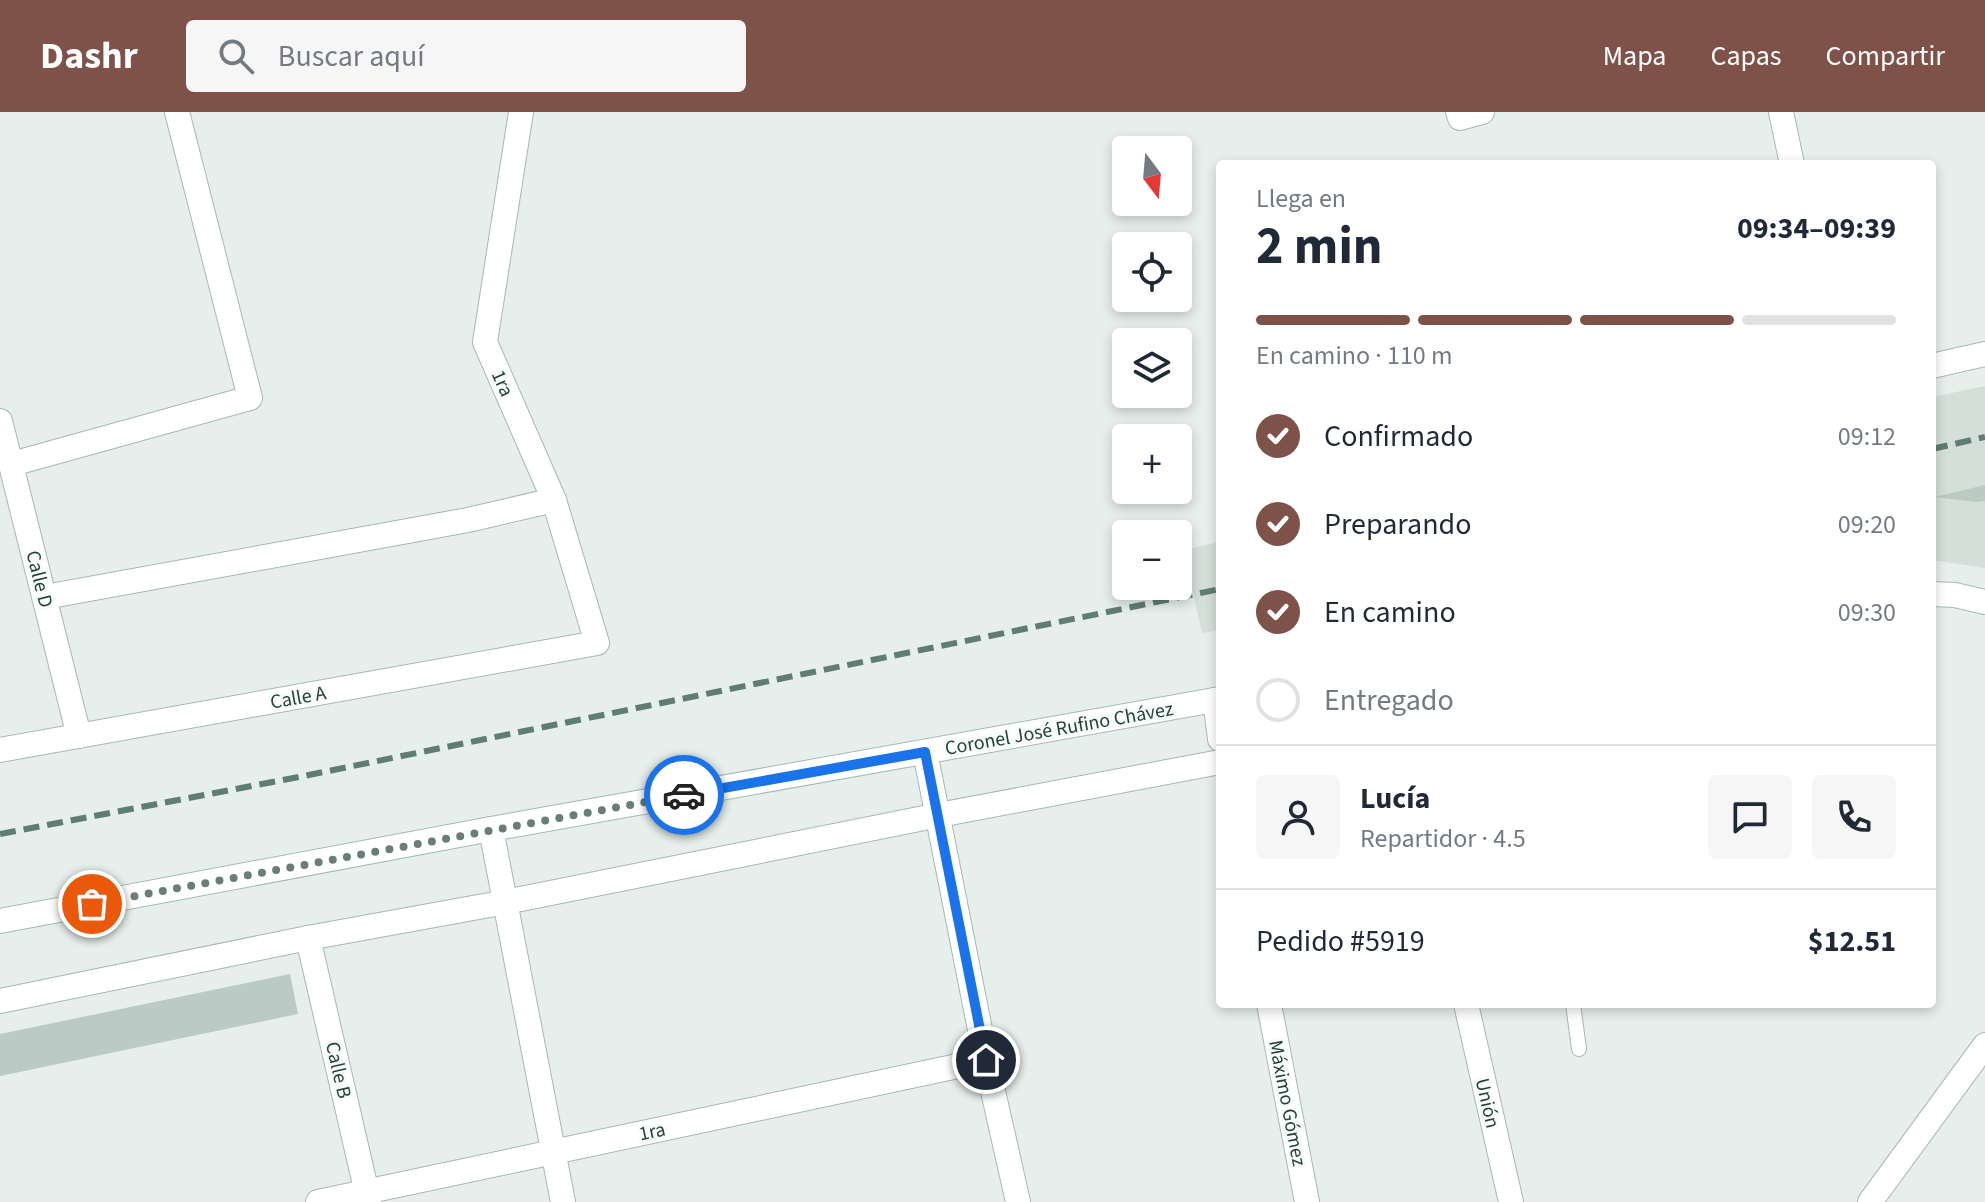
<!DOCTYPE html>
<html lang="es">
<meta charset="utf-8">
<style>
body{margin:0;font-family:"Source Sans 3",sans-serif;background:#f6f6f7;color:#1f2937;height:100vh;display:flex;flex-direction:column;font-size:30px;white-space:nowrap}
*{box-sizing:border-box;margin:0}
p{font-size:26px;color:#747a83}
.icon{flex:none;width:44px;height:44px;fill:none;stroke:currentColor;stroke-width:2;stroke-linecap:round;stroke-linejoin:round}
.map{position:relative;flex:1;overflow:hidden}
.side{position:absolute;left:1216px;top:48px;width:720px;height:848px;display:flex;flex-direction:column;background:#fff;border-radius:8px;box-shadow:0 4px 12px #0003}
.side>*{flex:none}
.needle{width:52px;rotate:164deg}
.controls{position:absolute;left:1112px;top:24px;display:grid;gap:16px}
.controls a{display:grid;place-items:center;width:80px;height:80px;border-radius:8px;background:#fff;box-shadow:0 4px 12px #0003;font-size:40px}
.pin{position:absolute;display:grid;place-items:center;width:68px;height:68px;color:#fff;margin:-34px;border:4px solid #fff;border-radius:50%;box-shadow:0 2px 8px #0007}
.courier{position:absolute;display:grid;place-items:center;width:80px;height:80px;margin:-40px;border:6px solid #1a73e8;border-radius:50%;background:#fff;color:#222;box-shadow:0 2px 10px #0007}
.headline em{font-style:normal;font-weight:700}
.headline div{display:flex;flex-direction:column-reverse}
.headline{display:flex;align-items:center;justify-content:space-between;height:136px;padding:0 40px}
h1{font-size:52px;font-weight:700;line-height:60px}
.bar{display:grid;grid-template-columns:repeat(4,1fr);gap:12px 8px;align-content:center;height:96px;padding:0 40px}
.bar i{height:10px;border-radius:6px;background:#e0e1e3}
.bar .on{background:#7f5249}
.bar p{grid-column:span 4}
.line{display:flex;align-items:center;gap:20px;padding:0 40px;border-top:2px solid #e0e1e3}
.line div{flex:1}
.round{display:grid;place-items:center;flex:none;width:84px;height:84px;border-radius:8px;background:#f6f6f7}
ol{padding:0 40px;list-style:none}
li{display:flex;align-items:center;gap:24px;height:88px}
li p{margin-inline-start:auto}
li .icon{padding:8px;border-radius:50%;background:#7f5249;color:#fff;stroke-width:4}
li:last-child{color:#747a83}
li i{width:44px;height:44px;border:4px solid #e0e1e3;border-radius:50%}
header{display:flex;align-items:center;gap:48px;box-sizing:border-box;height:112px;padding:0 40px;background:#7f5249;color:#fff}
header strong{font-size:38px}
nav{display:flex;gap:44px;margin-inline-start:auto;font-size:28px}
.search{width:560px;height:72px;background:#f6f6f7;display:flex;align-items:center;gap:20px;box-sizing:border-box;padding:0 28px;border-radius:8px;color:#747a83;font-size:30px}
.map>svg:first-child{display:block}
.built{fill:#d4dfda}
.building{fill:#bbcac4}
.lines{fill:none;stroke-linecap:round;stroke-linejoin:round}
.lane-casing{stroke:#a8b8b2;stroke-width:16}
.street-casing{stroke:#a8b8b2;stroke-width:26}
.secondary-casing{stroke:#a4bbb3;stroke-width:26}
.lane{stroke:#fff;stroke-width:14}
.street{stroke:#fff;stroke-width:24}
.secondary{stroke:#fff;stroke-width:24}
.rail{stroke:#5f7d75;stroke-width:6;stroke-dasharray:16 8;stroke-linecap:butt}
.done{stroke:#687f78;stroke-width:8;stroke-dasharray:0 14.4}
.route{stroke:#1a73e8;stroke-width:10}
.labels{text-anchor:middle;stroke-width:6;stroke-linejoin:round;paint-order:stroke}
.street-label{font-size:20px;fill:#24423a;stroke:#f7fbf9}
</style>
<header>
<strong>Dashr</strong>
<div class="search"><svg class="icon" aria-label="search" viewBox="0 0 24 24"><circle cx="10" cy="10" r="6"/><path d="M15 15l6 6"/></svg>Buscar aquí</div>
<nav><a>Mapa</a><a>Capas</a><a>Compartir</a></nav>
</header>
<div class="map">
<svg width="1985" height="1090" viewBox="0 0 1985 1090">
<rect width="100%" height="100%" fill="#e6efeb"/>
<g class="built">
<polygon points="1985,274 1985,456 1932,448 1932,285"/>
<polygon points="1220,430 1220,518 1202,521 1183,438"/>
</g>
<g class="building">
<polygon points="1985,373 1985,389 1976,390 1934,385"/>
<polygon points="290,862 298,902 0,964 0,922"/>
</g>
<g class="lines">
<defs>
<polyline id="lane" points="1573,892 1579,937"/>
<g id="street">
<polyline points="1458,0 1460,6 1482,0"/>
<polyline points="1781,0 1792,52"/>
<polyline points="1932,254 1985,242"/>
<polyline points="0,309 79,624"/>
<polyline points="12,352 250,286 177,0"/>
<polyline points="45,485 468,408 554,388"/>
<polyline points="1215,588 1220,627"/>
<polyline points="0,638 597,531 554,388 485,230 521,0"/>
<polyline points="925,640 986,948 1018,1090"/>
<polyline points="491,717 563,1090"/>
<polyline points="308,826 369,1090"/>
<polyline points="0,889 308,826 506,790 939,703 1220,650"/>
<polyline points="1269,892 1307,1090"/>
<polyline points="1466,892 1511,1090"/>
<polyline points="318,1090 986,948"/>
<polyline points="1870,1090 1985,933"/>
</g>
<g id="secondary">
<polyline points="1932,482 1955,483 1985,490"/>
<polyline points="0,809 491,717 1220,587"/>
</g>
</defs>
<use href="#lane" class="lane-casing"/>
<use href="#street" class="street-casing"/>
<use href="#secondary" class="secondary-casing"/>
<use href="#lane" class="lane"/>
<use href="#street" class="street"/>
<use href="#secondary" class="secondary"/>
<g class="rail">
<polyline points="1932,337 1985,325"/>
<polyline points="0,722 304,664 1220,477"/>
</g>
</g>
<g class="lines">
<polyline class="done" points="92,792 684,683"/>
<polyline class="route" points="684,683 925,640 986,948"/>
</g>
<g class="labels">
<g class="street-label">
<text transform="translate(503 271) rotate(66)" y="7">1ra</text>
<text transform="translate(40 467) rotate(76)" y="7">Calle D</text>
<text transform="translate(298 585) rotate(-10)" y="7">Calle A</text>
<text transform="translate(1059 616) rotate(-10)" y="7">Coronel José Rufino Chávez</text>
<text transform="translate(339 958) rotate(77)" y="7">Calle B</text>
<text transform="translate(1288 991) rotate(79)" y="7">Máximo Gómez</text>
<text transform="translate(1488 991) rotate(77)" y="7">Unión</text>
<text transform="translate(652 1019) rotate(-12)" y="7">1ra</text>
</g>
</g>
</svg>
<div class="controls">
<a><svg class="needle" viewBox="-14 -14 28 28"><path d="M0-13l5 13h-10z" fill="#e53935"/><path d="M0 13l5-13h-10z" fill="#747a83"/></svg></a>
<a><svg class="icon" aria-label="locate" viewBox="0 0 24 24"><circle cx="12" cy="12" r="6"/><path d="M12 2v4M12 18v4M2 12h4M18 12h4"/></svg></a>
<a><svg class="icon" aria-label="layers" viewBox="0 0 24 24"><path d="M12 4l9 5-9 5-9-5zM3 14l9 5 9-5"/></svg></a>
<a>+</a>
<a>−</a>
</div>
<div class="pin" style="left:92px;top:792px;background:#ea580c"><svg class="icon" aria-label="bag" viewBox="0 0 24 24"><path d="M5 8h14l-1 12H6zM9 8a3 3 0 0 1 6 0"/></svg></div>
<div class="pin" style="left:986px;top:948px;background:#1f2937"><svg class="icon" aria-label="home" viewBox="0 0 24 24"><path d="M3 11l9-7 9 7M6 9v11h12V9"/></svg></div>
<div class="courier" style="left:684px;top:683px"><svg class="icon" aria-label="car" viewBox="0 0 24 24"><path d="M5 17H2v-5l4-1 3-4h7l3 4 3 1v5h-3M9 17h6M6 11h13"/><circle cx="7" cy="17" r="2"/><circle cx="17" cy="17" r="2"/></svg></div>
<section class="side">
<div class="headline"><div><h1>2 min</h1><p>Llega en</p></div><em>09:34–09:39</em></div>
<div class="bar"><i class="on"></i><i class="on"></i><i class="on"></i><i></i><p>En camino · 110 m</p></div>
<ol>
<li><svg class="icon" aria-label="check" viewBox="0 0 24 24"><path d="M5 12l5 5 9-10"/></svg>Confirmado<p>09:12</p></li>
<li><svg class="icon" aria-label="check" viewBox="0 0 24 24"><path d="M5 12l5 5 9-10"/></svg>Preparando<p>09:20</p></li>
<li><svg class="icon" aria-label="check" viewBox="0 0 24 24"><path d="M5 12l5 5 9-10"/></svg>En camino<p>09:30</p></li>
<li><i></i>Entregado</li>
</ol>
<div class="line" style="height:144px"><a class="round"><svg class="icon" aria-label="person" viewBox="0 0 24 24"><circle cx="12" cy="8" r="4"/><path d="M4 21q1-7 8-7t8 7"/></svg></a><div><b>Lucía</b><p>Repartidor · 4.5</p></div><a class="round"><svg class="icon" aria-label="chat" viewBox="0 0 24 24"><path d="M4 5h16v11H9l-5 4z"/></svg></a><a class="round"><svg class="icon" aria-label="phone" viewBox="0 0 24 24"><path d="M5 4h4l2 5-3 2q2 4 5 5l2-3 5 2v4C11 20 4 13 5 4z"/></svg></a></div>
<div class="line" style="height:104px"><div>Pedido #5919</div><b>$12.51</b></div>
</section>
</div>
